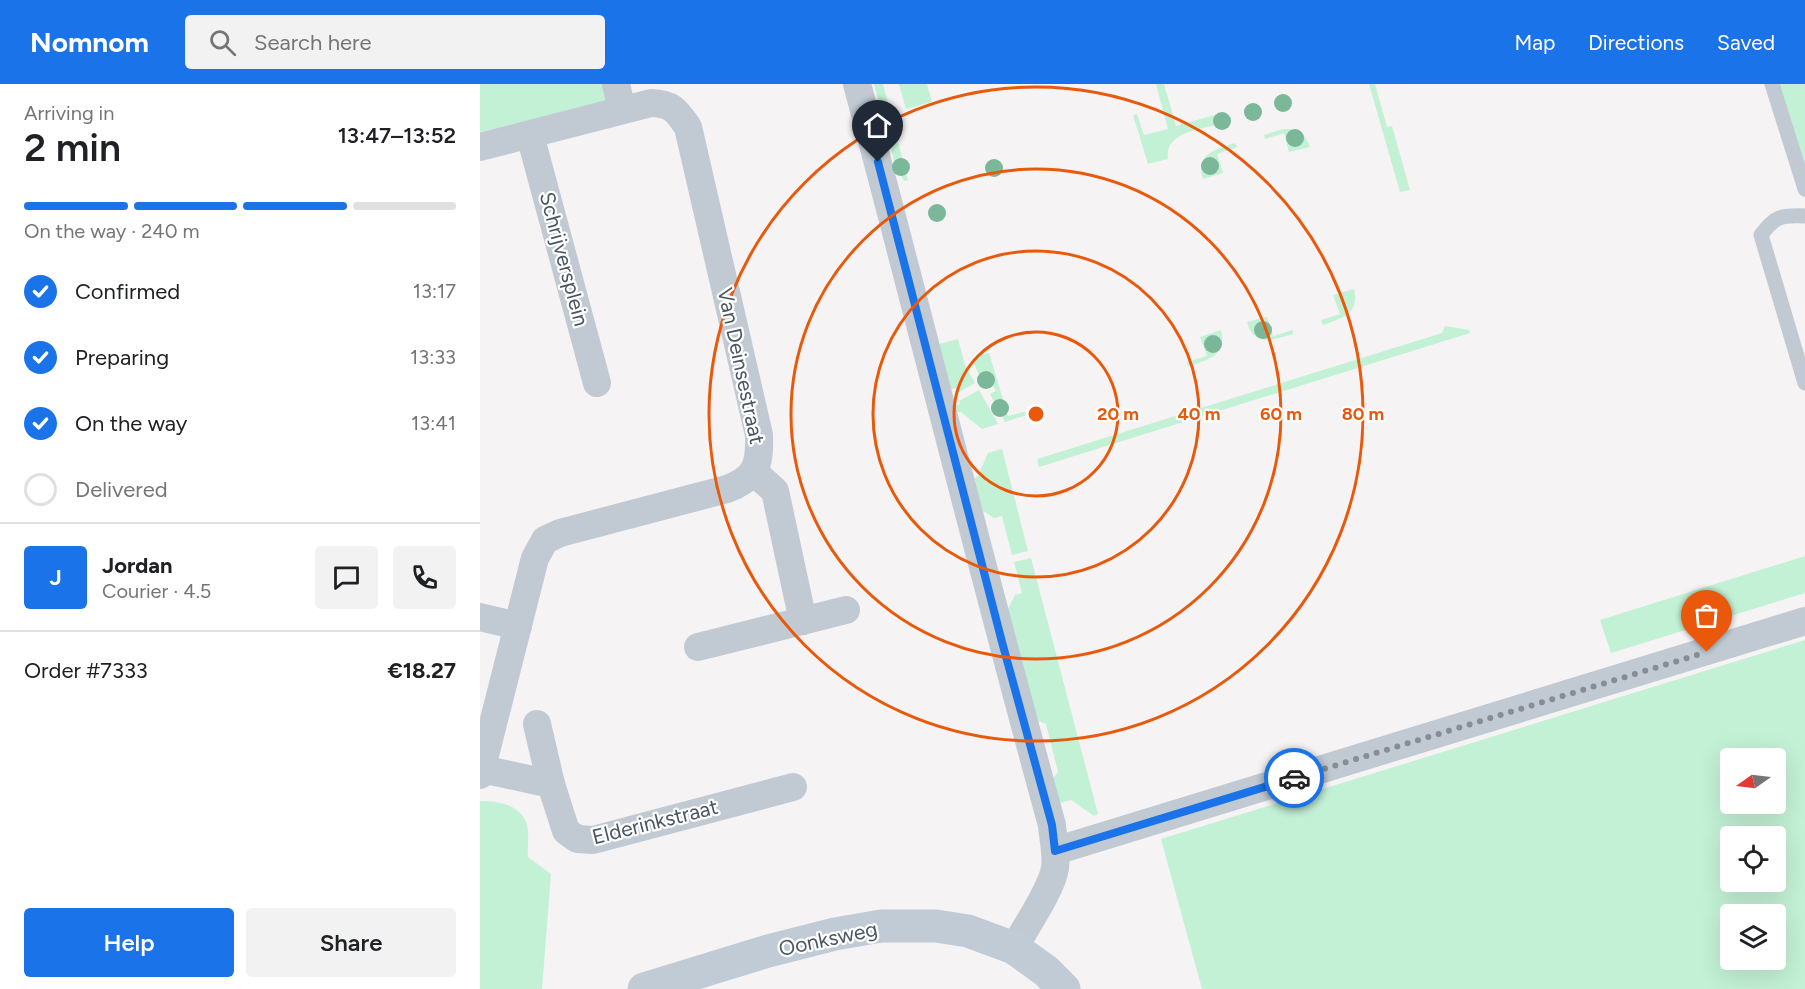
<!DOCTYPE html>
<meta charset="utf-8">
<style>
body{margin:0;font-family:Figtree,sans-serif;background:#f2f2f2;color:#202124;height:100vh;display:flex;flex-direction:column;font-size:22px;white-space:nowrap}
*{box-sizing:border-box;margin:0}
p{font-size:20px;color:#757577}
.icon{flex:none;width:33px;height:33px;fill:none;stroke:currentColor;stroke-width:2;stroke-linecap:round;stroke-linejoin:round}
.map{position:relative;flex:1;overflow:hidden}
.side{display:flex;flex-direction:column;background:#fff;width:480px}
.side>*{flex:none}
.needle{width:39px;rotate:256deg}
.fabs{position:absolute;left:1240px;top:664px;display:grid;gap:12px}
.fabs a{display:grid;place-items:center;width:66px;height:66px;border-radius:6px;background:#fff;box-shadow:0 6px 24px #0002;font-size:30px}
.pin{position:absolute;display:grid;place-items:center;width:51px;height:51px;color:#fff;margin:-62px -26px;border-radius:50% 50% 50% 0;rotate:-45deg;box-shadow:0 0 6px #0007}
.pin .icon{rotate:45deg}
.courier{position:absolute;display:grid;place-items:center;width:60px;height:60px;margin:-30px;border:4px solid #1a73e8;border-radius:50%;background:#fff;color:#222;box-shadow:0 2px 8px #0007}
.headline em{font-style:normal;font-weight:600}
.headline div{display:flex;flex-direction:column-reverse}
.headline{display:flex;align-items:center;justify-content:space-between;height:102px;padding:0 24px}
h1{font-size:39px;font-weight:600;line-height:45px}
.bar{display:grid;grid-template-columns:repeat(4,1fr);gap:9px 6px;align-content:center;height:72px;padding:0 24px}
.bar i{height:8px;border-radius:4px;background:#e0e0e0}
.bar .current{background:#1a73e8}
.bar p{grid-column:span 4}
.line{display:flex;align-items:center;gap:15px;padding:0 24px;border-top:2px solid #e0e0e0}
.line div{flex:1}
.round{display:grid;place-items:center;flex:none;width:63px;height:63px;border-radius:6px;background:#f2f2f2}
ol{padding:0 24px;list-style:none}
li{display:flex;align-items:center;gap:18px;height:66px}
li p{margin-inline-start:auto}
li .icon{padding:6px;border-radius:50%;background:#1a73e8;color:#fff;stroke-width:4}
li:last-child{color:#757577}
li i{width:33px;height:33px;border:3px solid #e0e0e0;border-radius:50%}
.action{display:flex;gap:12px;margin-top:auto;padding:12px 24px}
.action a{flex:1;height:69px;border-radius:6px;background:#1a73e8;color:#fff;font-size:24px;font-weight:600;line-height:69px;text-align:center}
.action a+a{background:#f2f2f2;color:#202124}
header{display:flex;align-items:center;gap:36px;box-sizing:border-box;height:84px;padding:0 30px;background:#1a73e8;color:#fff}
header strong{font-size:28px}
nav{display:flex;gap:33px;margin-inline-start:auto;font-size:21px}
.search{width:420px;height:54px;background:#f2f2f2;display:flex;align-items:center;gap:15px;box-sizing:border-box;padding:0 21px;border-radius:6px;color:#757577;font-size:22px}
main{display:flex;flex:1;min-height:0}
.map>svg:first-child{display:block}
.green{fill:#c3f1d5;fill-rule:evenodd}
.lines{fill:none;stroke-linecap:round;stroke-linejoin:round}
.lane{stroke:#c1cad2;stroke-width:15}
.street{stroke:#c1cad2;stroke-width:28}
.secondary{stroke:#c1cbd6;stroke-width:33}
.tree{fill:#7bb799}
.done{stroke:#868d94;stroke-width:6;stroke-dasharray:0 10.8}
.route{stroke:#1a73e8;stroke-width:8}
.ring{fill:none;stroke:#e8590c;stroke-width:3}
.labels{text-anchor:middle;stroke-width:4.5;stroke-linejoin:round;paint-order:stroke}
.street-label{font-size:21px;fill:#4a5661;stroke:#fff}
.centre{fill:#e8590c;stroke:#fff;stroke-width:3}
.ring-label{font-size:18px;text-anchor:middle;font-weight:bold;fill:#e8590c;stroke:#fff;stroke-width:4.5;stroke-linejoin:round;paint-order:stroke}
</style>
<header>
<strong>Nomnom</strong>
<div class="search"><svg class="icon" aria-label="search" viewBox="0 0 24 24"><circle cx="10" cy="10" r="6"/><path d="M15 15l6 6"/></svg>Search here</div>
<nav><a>Map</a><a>Directions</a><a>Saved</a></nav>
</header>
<main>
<section class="side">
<div class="headline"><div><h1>2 min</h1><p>Arriving in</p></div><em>13:47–13:52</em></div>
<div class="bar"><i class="current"></i><i class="current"></i><i class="current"></i><i></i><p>On the way · 240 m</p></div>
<ol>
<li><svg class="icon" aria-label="check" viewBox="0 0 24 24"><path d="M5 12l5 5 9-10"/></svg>Confirmed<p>13:17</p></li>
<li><svg class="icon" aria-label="check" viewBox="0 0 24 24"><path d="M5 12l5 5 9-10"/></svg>Preparing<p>13:33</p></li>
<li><svg class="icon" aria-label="check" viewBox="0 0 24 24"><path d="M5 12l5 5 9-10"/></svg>On the way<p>13:41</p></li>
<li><i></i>Delivered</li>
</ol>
<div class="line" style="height:108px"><b class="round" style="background:#1a73e8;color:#fff">J</b><div><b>Jordan</b><p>Courier · 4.5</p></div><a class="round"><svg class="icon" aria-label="chat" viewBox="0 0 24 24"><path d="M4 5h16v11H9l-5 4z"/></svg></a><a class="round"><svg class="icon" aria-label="phone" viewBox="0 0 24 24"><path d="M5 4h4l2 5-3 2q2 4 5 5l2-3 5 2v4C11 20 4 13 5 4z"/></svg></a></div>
<div class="line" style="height:78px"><div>Order #7333</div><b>€18.27</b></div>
<div class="action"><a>Help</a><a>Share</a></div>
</section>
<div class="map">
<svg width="1325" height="905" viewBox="0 0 1325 905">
<rect width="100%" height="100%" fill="#f5f3f3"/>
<g class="green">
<polygon points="0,0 123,0 127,17 0,48"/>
<polygon points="394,0 403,0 428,96 424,97 415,80"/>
<polygon points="419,0 447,0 452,18 426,25"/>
<path d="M676,0H684L696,42L738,30L741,40C722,45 683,48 688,75L668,80L653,31L657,30L664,51L688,45Z"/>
<polygon points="889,0 895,0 907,43 912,42 930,106 920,108"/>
<polygon points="1297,0 1325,0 1325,87"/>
<path d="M803,45C817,44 825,49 830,63L809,68L804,49L785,55L784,51Z"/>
<path d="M755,59L757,63L737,70L743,89L723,95C715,70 736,65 755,59Z"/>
<path d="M874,205C880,230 862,234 843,241L841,236L860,230L853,211Z"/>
<path d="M787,233L793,252L813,246V250C796,255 773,264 767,238Z"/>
<polygon points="965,242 989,246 990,249 559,383 557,375 962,249"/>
<path d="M741,246C746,272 729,276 708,282L707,278L727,272L720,253Z"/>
<polygon points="478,255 485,281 495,299 477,309 476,304 468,306 456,261"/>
<polygon points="509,269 528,332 548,327 550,327 550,330 525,338 510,310 516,307 505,288 499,291 492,275"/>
<polygon points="499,306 518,340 502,345 481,328 473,328 472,322 480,320 479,317"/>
<polygon points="522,365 548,467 532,471 522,432 514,434 498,424 491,397 498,392 508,369"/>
<polygon points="1325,472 1325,509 1131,569 1120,536"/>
<polygon points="551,474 618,730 614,732 591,716 576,720 570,698 578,688 566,640 554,635 526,529 535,511 542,509 534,478"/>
<path d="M1325,556V905H722L681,755ZM1251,675H1296V720H1251ZM1251,753H1296V798H1251ZM1251,831H1296V876H1251Z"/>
<path d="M0,717C17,717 39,720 46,738C50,748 47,763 48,773L71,790L62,905H0Z"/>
</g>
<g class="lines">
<g class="lane">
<polyline points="1292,0 1325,105"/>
<path d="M1325,132C1301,131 1295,132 1281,151L1325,299"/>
</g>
<g class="street">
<polyline points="136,0 142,26"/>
<path d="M377,0C443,247 504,495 572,741C573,755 577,770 575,784C572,805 545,844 534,864"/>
<polyline points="50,51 117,299"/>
<path d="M0,63L171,19C193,20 196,26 208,43L279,351C280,382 276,394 247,405L80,449L65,456L55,474L0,691"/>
<polyline points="275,389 295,407 323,537"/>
<polyline points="0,533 38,542"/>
<polyline points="218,563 366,526"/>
<polyline points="57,640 71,700 86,747 97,755 113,756 313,703"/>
<polyline points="2,685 71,700"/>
<polyline points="575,767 1325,537"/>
</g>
<polyline class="secondary" points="164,905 288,867 355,850 401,842 456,842 488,847 534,864 566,887 584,905"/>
</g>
<g class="tree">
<circle cx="803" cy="19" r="9"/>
<circle cx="773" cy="28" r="9"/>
<circle cx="406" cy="32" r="9"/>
<circle cx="742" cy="37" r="9"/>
<circle cx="815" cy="54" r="9"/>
<circle cx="730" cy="82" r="9"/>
<circle cx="421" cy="83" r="9"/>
<circle cx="514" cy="84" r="9"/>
<circle cx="457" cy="129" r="9"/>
<circle cx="783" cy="246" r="9"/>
<circle cx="733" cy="260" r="9"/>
<circle cx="506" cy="296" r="9"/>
<circle cx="520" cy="324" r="9"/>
</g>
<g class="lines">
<polyline class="done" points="814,694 1227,568"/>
<polyline class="route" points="398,78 522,558 572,741 575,767 814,694"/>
</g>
<g class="ring">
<circle cx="556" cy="330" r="82"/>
<circle cx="556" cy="330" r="163"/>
<circle cx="556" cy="330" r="245"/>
<circle cx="556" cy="330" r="327"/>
</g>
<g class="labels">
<g class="street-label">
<text transform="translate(84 175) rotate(75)" y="7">Schrijversplein</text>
<text transform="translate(261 282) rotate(78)" y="7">Van Deinsestraat</text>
<text transform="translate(175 738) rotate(-14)" y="7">Elderinkstraat</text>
<text transform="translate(348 855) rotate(-12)" y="7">Oonksweg</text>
</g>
</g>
<circle cx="556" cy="330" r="9" class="centre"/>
<g class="ring-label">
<text x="638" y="336">20 m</text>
<text x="719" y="336">40 m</text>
<text x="801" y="336">60 m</text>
<text x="883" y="336">80 m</text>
</g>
</svg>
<div class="fabs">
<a><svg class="needle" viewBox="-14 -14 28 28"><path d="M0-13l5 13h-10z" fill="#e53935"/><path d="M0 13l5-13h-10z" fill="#757577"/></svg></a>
<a><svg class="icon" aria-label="locate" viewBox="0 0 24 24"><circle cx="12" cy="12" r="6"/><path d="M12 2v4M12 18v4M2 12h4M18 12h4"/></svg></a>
<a><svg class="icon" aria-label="layers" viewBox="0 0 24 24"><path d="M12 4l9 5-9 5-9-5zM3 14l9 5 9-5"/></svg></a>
</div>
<div class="pin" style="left:1227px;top:568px;background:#ea580c"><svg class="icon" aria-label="bag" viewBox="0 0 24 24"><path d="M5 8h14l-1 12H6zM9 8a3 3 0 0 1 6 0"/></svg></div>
<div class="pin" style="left:398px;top:78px;background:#1f2937"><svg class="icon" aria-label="home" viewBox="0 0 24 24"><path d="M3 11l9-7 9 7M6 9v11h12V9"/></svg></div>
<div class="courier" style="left:814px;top:694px"><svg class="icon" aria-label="car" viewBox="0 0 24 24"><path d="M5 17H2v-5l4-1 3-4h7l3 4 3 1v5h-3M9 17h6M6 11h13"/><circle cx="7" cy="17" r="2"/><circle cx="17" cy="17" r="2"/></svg></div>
</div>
</main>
